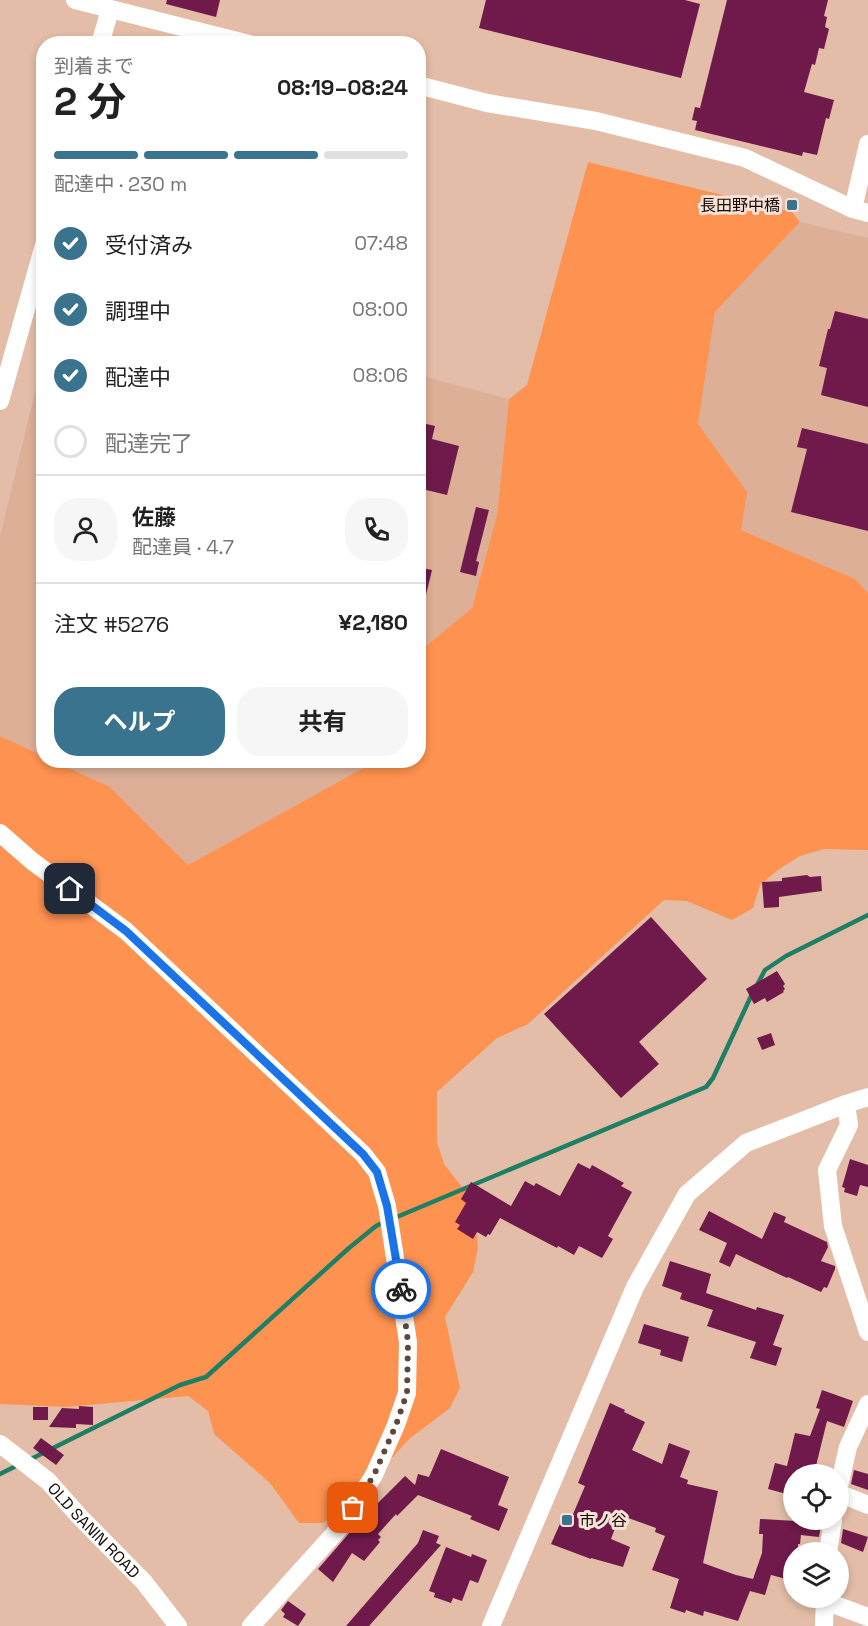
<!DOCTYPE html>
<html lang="ja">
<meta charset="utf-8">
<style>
body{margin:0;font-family:"Space Grotesk","Noto Sans JP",sans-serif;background:#f6f6f6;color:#222;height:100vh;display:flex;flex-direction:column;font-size:22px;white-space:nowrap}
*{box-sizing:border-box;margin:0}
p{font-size:20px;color:#767676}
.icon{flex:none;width:33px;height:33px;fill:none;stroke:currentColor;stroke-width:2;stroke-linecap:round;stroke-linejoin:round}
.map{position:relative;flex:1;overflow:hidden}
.details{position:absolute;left:36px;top:36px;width:390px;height:732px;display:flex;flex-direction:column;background:#fff;border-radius:24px;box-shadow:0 3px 9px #0003}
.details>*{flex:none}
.buttons{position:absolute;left:783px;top:1464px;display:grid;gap:12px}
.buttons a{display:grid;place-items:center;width:66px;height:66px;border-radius:50%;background:#fff;box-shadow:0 3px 9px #0003;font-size:30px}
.pin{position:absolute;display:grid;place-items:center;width:51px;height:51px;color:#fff;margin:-26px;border-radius:12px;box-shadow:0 3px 9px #0006}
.courier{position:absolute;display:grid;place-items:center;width:60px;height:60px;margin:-30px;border:4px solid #1a73e8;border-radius:50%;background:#fff;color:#222;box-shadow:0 2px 8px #0007}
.summary em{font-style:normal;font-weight:700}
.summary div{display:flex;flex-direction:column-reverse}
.summary{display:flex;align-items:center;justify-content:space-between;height:102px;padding:0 18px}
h1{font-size:39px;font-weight:700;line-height:45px}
.bar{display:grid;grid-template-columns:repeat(4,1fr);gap:9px 6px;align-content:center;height:72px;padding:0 18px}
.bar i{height:8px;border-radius:4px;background:#e0e0e0}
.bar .current{background:#3a738d}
.bar p{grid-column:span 4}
.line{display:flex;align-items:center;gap:15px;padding:0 18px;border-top:2px solid #e0e0e0}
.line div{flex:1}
.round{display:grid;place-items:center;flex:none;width:63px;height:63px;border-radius:24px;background:#f6f6f6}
ol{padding:0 18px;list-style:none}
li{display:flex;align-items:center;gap:18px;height:66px}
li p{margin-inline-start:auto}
li .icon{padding:6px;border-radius:50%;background:#3a738d;color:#fff;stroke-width:4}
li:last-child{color:#767676}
li i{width:33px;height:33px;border:3px solid #e0e0e0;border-radius:50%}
.button{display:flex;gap:12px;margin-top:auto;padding:12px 18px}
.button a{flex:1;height:69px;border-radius:24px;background:#3a738d;color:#fff;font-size:24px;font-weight:700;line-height:69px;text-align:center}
.button a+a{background:#f6f6f6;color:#222}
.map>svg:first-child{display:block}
.built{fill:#dcaf96}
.green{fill:#fe9250}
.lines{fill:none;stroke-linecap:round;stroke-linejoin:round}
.stream{stroke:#1f7f65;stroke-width:4.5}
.building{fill:#6f1a4a}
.minor{stroke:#fff;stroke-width:18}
.done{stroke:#5e483d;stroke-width:6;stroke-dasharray:0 10.8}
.route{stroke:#1a73e8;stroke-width:8}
.poi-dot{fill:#3a738d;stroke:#f6e2d7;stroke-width:2}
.labels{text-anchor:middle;stroke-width:6;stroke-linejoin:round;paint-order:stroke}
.poi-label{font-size:16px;fill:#160904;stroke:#f6e2d7;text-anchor:end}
.street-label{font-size:16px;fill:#160904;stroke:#f6e2d7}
</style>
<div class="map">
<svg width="868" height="1626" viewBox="0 0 868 1626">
<rect width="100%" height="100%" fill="#e3bda7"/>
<g class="built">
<polygon points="800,222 868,238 868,593 855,579 741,530 698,424 715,312"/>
<polygon points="43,360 43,756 0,736 0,536"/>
<polygon points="418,375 509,399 497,515 472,608 419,652"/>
<polygon points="53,761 376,761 188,865 110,787"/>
</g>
<polygon class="green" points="588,162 792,212 800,222 715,312 698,424 747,492 741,530 855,579 868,593 868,850 824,849 800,856 778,870 760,885 753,908 732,920 687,901 664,900 528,1024 497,1038 437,1092 437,1142 444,1164 473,1201 476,1224 478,1248 473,1272 445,1317 460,1388 450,1408 409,1439 343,1512 322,1523 299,1523 270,1483 214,1434 208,1411 188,1396 66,1407 0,1404 0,736 43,756 44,760 53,761 110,787 188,865 376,761 418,760 419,652 472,608 497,515 509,399 527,385"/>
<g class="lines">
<g class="stream">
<polyline points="756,987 765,970 786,956 868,915"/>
<polyline points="392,1219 706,1087 713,1078 752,994"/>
<polyline points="29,1460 180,1385 206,1377 349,1248 376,1226 384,1222"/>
<polyline points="0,1474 18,1465"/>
</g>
</g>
<g class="building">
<polygon points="167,0 220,0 216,17 166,4"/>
<polygon points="486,0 685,0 700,4 681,78 479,28"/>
<polygon points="727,0 828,0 824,16 827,17 825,27 829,29 824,49 819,48 815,65 812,64 804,92 834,100 829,119 826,118 817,155 803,152 802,156 695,130 697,121 692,120 695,107 700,108"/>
<polygon points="835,311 868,319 868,407 821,395 827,368 819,366 828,329 830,329"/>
<polygon points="418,422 435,426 432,439 459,446 447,495 418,488"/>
<polygon points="802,428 868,444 868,531 791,512 807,449 797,447"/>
<polygon points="476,507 489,510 476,561 479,562 476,576 460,572"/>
<polygon points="418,567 432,570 423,607 418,607"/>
<polygon points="807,875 810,877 821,876 822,891 779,897 779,907 764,908 762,882 782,881 782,878"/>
<polygon points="651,917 707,979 639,1042 659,1064 621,1098 544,1014"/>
<polygon points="777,971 785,984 783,986 785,989 783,991 784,992 767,1002 765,998 754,1004 746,989"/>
<polygon points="771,1033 775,1045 762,1050 757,1038"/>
<polygon points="850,1159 868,1165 868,1187 860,1185 857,1196 844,1192 845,1188 842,1187"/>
<polygon points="578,1163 590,1169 592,1165 624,1183 621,1186 632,1192 608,1236 613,1239 602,1258 579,1246 574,1255 558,1246 557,1248 500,1218 490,1235 488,1234 486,1237 477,1232 473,1239 457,1229 460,1225 455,1222 466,1203 461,1199 471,1182 511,1206 525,1181 534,1186 536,1183 560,1196"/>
<polygon points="709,1211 762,1239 774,1212 786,1217 784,1222 827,1242 828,1247 821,1261 835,1266 835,1269 827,1288 824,1287 821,1292 788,1277 787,1278 736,1254 730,1267 719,1262 727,1243 699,1230"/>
<polygon points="670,1261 711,1274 706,1293 756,1310 757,1307 784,1315 773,1345 782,1348 776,1366 750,1358 756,1342 707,1326 713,1310 680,1299 682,1293 662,1286"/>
<polygon points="644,1324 689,1337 682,1362 660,1355 661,1350 638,1343"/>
<polygon points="822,1390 853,1401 844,1427 827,1421 814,1474 794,1474 794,1496 768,1489 775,1463 787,1466 795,1433 810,1436 820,1409 816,1408"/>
<polygon points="610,1403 625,1410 624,1412 645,1422 632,1450 662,1464 669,1443 690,1451 680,1477 688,1480 687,1484 718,1491 703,1563 736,1575 753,1579 762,1553 763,1534 759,1534 760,1519 796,1521 821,1525 819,1537 801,1535 800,1544 798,1544 798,1550 794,1550 794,1581 771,1575 765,1595 750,1591 738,1621 704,1611 703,1616 686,1610 685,1613 670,1608 679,1579 652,1570 665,1536 655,1532 656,1528 620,1515 611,1539 630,1547 623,1567 591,1558 591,1559 551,1544 563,1517 571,1519 585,1486 578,1483"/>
<polygon points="79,1406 93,1407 93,1425 76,1424 76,1428 49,1427 62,1408 79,1409"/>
<rect x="33" y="1407" width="15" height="13"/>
<polygon points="41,1438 64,1455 56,1465 33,1448"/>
<polygon points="441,1449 509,1477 498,1505 508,1509 499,1531 470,1519 472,1516 418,1495 397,1516 396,1514 378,1534 381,1537 378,1540 380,1542 364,1561 352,1553 333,1582 318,1569 351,1531 368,1506 374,1499 378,1503 405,1476 415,1485 418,1474 429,1477"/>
<polygon points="854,1470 868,1474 868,1490 851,1484"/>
<polygon points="843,1529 868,1537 863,1552 841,1543"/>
<polygon points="423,1530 439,1536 436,1543 441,1545 369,1626 346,1626 418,1543"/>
<polygon points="446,1547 471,1557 472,1554 487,1560 478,1583 470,1580 462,1601 453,1598 451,1603 434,1597 435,1593 429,1591"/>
<polygon points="288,1601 306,1614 298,1626 283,1617 285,1614 281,1610"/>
</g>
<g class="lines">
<g class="minor">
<polyline points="75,0 249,44"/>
<polyline points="100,44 110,10"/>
<polyline points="418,85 487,103 596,121 745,158 853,209 868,213"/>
<polyline points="853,209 868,144"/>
<polyline points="0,401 44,245"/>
<polyline points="0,833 32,861 126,931 363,1154 377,1172 387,1206 408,1342 407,1393 396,1425 374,1475 343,1524 251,1626"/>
<polyline points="846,1104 849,1125 827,1170 833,1226 868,1332"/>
<path id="s1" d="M0,1444L48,1481L79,1516L144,1582L178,1626"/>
<polyline points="838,1491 848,1447 868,1404"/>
<polyline points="838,1493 868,1505"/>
<polyline points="828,1552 833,1520"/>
<polyline points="825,1601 868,1617"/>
<polyline points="491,1626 635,1287 687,1194 746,1143 846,1104 868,1097"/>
<polyline points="824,1626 825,1598"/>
</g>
</g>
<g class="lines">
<polyline class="done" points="353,1508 374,1475 396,1425 407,1393 408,1342 401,1289"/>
<polyline class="route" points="70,889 126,931 363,1154 377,1172 387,1206 401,1289"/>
</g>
<g class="poi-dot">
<rect x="786" y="199" width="12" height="12" rx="3"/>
<rect x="561" y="1514" width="12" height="12" rx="3"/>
</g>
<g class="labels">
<g class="poi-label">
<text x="780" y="211">長田野中橋</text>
<text x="579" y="1526" text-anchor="start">市ノ谷</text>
</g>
<g class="street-label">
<text dy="6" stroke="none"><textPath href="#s1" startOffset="128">OLD SANIN ROAD</textPath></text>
</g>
</g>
</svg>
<div class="buttons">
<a><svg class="icon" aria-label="locate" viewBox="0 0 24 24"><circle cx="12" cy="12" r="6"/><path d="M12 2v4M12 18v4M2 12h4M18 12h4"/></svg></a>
<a><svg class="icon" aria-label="layers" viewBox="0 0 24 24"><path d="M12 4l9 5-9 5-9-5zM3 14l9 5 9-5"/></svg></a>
</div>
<div class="pin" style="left:353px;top:1508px;background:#ea580c"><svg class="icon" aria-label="bag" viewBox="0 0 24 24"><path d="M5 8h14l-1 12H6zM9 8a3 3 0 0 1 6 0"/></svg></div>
<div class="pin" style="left:70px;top:889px;background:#1f2937"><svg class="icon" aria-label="home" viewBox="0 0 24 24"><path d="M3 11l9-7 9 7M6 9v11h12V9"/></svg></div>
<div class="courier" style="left:401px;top:1289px"><svg class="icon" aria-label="bike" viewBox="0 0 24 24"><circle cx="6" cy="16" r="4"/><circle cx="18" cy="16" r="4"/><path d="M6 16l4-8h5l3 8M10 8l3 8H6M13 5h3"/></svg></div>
<section class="details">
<div class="summary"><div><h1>2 分</h1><p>到着まで</p></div><em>08:19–08:24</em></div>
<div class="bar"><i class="current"></i><i class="current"></i><i class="current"></i><i></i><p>配達中 · 230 m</p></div>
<ol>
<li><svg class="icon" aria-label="check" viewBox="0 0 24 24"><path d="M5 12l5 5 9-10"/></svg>受付済み<p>07:48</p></li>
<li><svg class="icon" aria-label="check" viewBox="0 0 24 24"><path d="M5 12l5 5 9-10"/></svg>調理中<p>08:00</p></li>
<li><svg class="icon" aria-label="check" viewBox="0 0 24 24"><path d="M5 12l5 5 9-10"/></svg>配達中<p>08:06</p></li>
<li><i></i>配達完了</li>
</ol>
<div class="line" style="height:108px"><a class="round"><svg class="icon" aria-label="person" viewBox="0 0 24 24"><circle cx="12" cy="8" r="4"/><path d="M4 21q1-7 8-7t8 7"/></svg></a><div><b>佐藤</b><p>配達員 · 4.7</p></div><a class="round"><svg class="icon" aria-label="phone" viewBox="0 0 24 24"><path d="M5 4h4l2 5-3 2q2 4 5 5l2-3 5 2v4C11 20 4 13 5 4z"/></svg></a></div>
<div class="line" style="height:78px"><div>注文 #5276</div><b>¥2,180</b></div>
<div class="button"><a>ヘルプ</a><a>共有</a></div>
</section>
</div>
